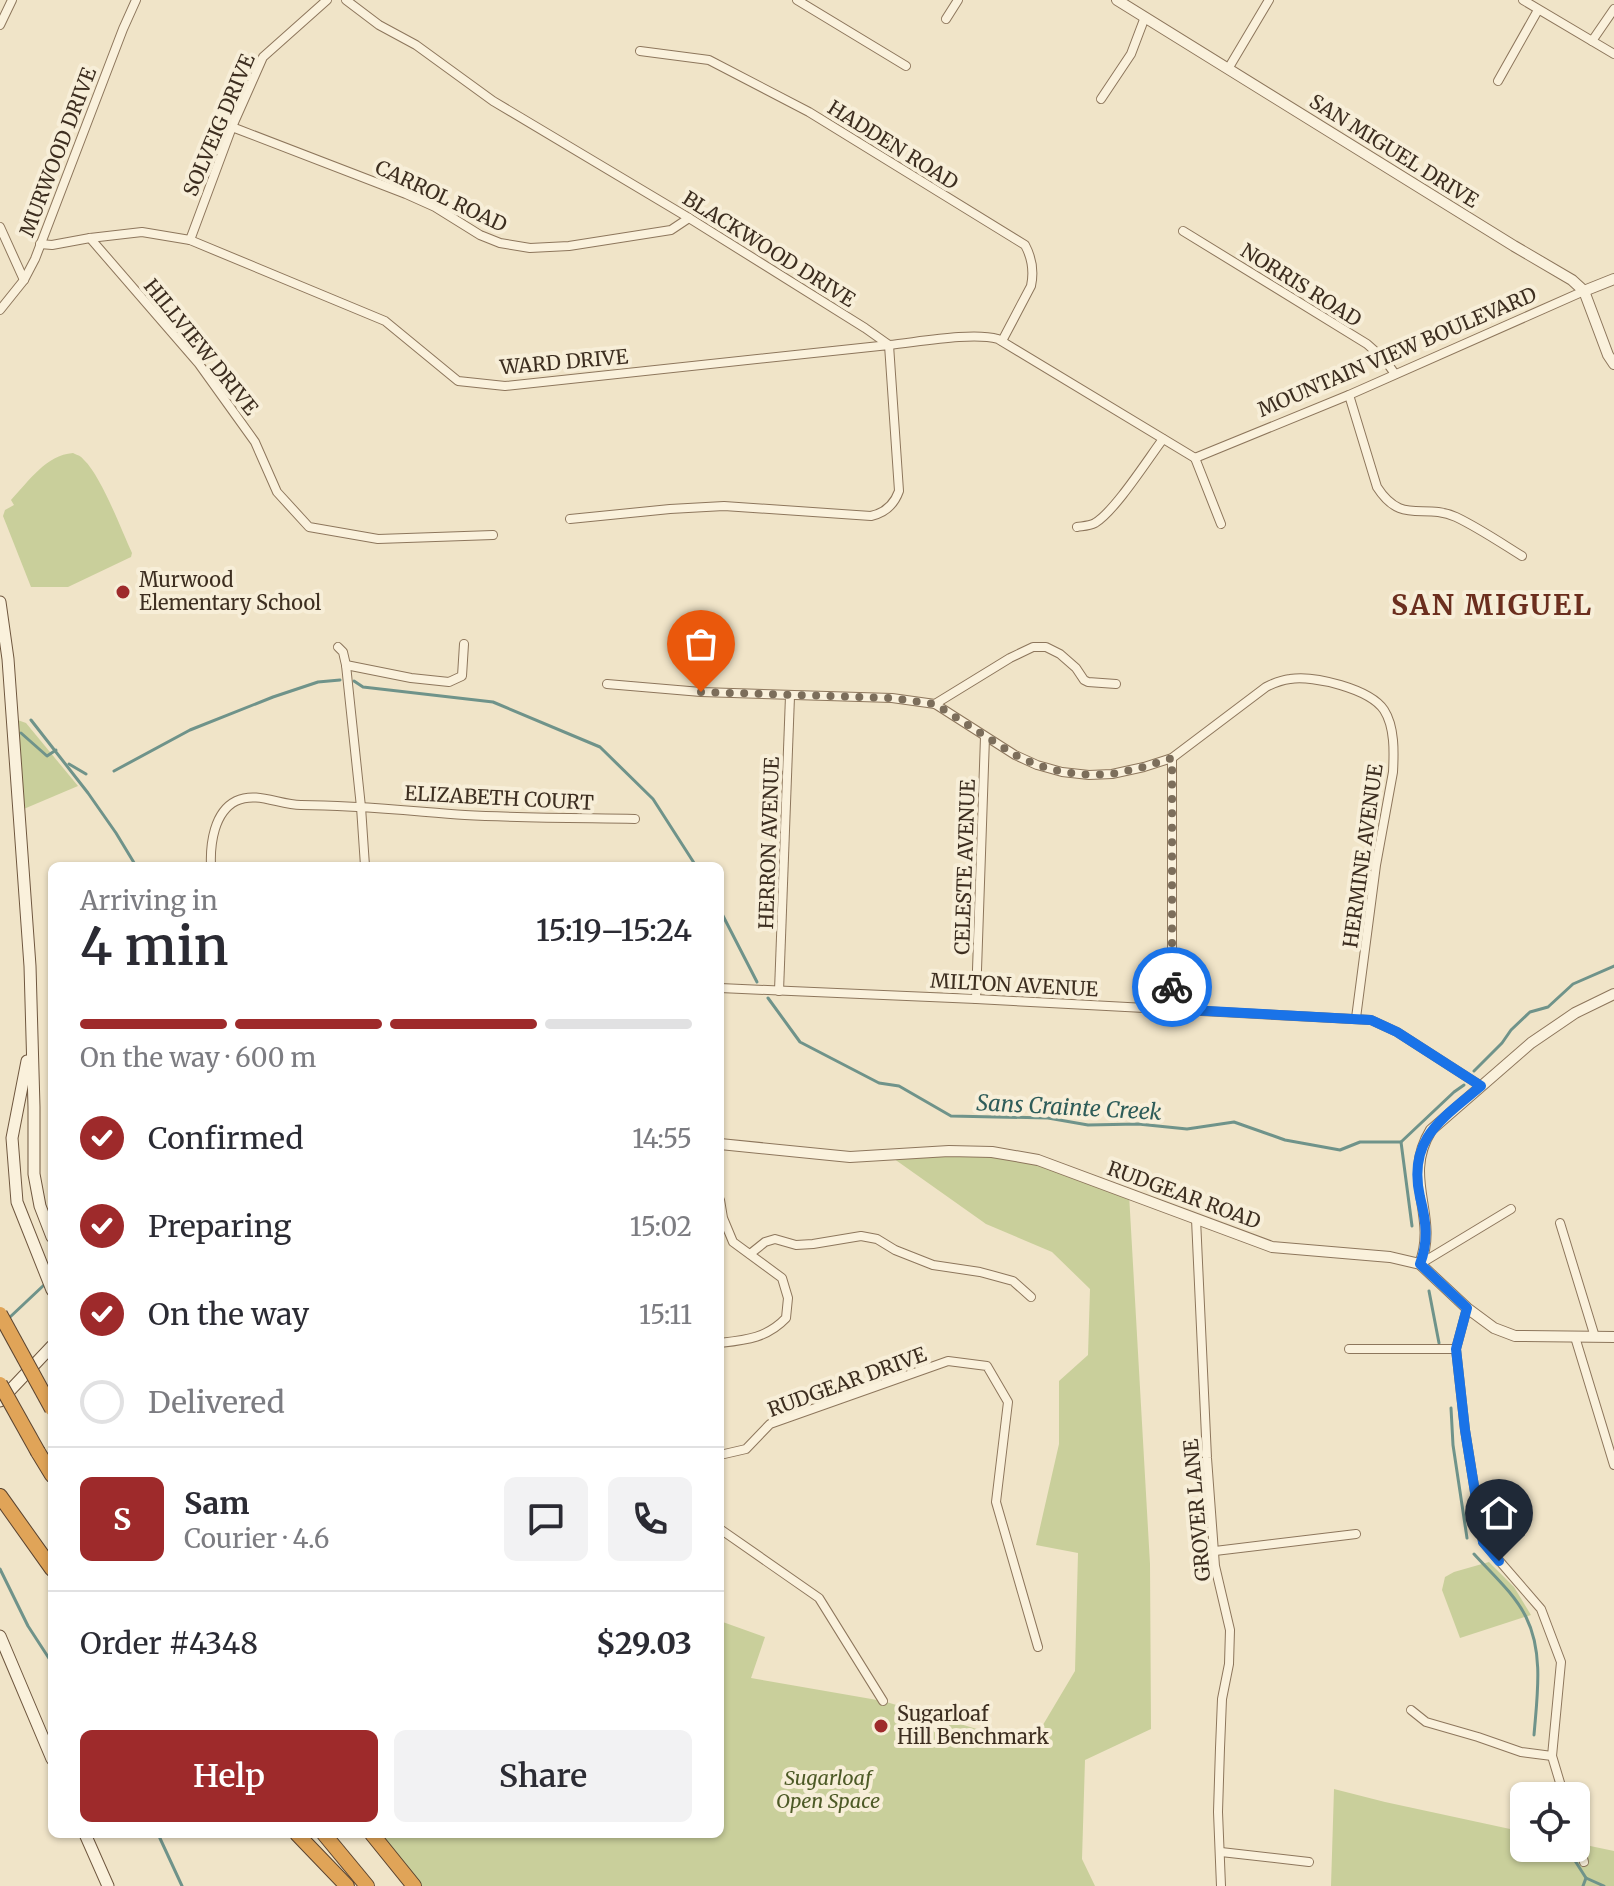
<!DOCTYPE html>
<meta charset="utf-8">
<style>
body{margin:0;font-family:Merriweather,serif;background:#f2f2f3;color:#2b2b33;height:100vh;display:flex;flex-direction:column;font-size:30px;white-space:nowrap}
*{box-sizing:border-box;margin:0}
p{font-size:26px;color:#7c7c81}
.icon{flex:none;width:44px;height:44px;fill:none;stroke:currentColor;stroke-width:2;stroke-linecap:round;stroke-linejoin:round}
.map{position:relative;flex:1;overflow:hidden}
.drawer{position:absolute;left:48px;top:862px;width:676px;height:976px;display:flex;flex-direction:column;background:#fff;border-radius:12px;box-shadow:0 2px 6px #0004}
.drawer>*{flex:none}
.controls{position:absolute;left:1510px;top:1782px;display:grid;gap:16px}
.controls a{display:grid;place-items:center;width:80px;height:80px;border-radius:12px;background:#fff;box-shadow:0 2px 6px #0004;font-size:40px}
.pin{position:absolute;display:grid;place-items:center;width:68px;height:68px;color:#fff;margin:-82px -34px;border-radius:50% 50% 50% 0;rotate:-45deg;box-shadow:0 0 8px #0007}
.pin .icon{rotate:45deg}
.courier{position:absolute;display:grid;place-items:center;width:80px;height:80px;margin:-40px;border:6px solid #1a73e8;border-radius:50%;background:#fff;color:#222;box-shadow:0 2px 10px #0007}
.head em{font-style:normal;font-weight:600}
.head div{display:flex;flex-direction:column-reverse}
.head{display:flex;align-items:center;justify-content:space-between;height:136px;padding:0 32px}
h1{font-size:52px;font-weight:600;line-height:60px}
.bar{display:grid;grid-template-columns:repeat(4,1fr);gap:12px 8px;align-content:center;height:96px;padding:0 32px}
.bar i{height:10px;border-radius:6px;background:#e1e1e2}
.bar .on{background:#9e2a2b}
.bar p{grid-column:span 4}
.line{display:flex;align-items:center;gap:20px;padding:0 32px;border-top:2px solid #e1e1e2}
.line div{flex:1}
.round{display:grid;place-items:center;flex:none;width:84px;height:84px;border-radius:12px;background:#f2f2f3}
ol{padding:0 32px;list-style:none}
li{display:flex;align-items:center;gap:24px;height:88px}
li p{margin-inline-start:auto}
li .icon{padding:8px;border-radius:50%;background:#9e2a2b;color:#fff;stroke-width:4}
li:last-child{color:#7c7c81}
li i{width:44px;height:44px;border:4px solid #e1e1e2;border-radius:50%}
.cta{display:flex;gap:16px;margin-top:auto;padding:16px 32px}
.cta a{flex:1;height:92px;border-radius:12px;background:#9e2a2b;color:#fff;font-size:32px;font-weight:600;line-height:92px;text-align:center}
.cta a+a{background:#f2f2f3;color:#2b2b33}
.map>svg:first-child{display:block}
.green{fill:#c9cf9b}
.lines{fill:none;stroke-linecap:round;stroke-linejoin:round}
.stream{stroke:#6f938a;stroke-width:3}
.minor-casing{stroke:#8d765c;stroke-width:10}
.tertiary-casing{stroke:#8d765c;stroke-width:12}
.secondary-casing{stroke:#6f573f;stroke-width:13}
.motorway-casing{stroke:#5b4430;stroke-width:16}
.minor{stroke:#faf1dc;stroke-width:8}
.tertiary{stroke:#faf1dc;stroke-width:10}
.secondary{stroke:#faf1dc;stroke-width:11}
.motorway{stroke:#e0a458;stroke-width:14}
.motorway-bridge-casing{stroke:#5b4430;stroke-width:16;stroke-linecap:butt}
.motorway-bridge{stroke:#e0a458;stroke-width:14}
.done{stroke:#7c6e5b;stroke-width:8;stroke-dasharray:0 14.4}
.route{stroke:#1a73e8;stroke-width:10}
.poi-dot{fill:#9e2a2b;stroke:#f7eed8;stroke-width:3}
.labels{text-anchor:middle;stroke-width:8;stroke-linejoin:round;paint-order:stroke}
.street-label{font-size:20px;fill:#3d2e20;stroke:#f7eed8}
.poi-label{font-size:20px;fill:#3d2e20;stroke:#f7eed8;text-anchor:start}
.park-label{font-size:20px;font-style:italic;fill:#4d5a26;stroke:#f7eed8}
.water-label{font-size:22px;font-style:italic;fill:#2f5d5a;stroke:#f7eed8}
.district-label{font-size:28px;font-weight:bold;letter-spacing:2px;fill:#6b2e1e;stroke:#f7eed8}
</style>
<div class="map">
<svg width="1614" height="1886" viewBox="0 0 1614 1886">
<rect width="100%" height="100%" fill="#f0e4c8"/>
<g class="green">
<path d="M73,453C79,456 80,455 84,460C101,476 121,529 132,553L131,557L68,587H31L3,516L5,510L14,505L11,500C29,481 46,455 73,453Z"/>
<polygon points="12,718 26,723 78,786 19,811"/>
<polygon points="949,1151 1038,1160 1129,1194 1150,1564 1151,1729 1085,1760 1082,1859 1095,1886 414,1886 372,1834 720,1834 720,1621 765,1637 751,1678 883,1701 1031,1745 1075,1671 1078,1553 1036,1545 1059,1444 1059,1381 1088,1355 1090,1289 1052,1252 986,1224 890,1156"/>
<polygon points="1489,1562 1514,1587 1531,1615 1460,1638 1442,1590 1445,1577 1454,1572"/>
<polygon points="1334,1789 1385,1802 1524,1832 1524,1848 1576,1848 1576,1843 1614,1851 1614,1886 1331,1886"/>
</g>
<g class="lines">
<g class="stream">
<polyline points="354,681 363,687 493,702 600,747 653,799 696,866"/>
<polyline points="31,720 88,793 116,833 136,866"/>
<polyline points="21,733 47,756 56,750"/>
<polyline points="69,764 86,774"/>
<polyline points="114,771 190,730 273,697 318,682 340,680"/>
<polyline points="720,910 757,982"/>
<polyline points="768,998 800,1042 879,1083 899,1086 951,1116 1048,1118 1088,1125 1138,1124 1187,1129 1234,1122 1285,1140 1340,1150 1360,1142 1401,1142 1454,1092 1464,1085"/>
<polyline points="1474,1071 1502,1043 1511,1030 1530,1012 1548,1007 1573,984 1614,966"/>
<polyline points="1401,1142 1412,1226"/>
<polyline points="1429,1291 1439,1343"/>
<polyline points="9,1318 44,1285"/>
<polyline points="1451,1408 1453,1445 1467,1538"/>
<path d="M1474,1554C1492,1574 1514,1593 1526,1617C1544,1653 1537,1697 1534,1735"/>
<polyline points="0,1569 28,1626 52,1663"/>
<polyline points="158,1834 182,1886"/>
<polyline points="1572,1856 1586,1878 1583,1886"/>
<polyline points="1586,1878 1604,1886"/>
</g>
<defs>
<g id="minor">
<path d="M346,0L379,25L416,45L493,101L689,218L865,328L889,345C919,342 972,332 998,339L1195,458"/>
<polyline points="797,0 906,66"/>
<polyline points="1523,0 1614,54"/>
<polyline points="946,19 958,0"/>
<polyline points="0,25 12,0"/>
<polyline points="1592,41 1614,9"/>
<path d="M640,51L709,60L809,112L1025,245C1032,258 1034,272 1031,286L1002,341"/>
<polyline points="1228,69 1269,0"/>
<polyline points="1498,81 1538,10"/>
<polyline points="1101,99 1131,54 1145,17"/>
<polyline points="232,127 406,194 435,207 480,235 500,243 530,248 569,246 671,230 689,218"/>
<polyline points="0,227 24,280"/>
<polyline points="1183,231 1367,344 1385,360 1395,374"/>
<polyline points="90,238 199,364 255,442 277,492 309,527 378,539 493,535"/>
<polyline points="190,240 232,127 263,57 327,0"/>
<path d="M40,244L52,245L90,238L142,232L190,240L385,321L458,381L505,386L889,345L899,491C894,505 885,513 871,516L724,506L670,509L570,519"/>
<polyline points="0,310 24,280 35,259 123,29 136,0"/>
<path d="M1349,395L1377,487C1402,526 1423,502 1456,517C1479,528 1501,543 1522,556"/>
<polyline points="1195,458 1349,395 1584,291"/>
<polyline points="1195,458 1221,524"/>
<path d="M1077,527C1083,526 1089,526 1095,523C1115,511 1148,459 1163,439"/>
<polyline points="338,647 343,652 346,665 361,807 365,866"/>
<polyline points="346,665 411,678 449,682 462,676 464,644"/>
<path d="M607,684L701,692L892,698L935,704L1015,755L1037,765L1062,772L1089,775L1112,774L1144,767L1172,758L1266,687C1274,683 1281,680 1290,679C1314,675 1370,689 1384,710C1395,727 1394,753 1393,772L1376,865L1356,1018"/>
<polyline points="935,704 1010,658 1033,647 1046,647 1060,654 1076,668 1084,680 1088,682 1116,684"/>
<polyline points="1172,758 1172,1009"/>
<path d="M211,866C210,844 214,812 236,801C257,791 279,805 301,805C356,805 410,811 465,815C521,818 579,818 635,819"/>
<polyline points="720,988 976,999 1371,1020 1397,1032 1481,1086"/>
<polyline points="779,991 790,696"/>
<polyline points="976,999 985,737"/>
<path d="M720,1200L723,1218L733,1242L782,1278L788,1298L786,1318C767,1338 746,1340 720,1343"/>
<polyline points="1196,1219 1207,1458 1215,1566 1230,1630 1229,1664 1222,1699 1220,1748 1218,1812 1221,1886"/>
<polyline points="1560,1223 1595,1337"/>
<polyline points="750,1254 765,1242 775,1239 796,1245 813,1244 861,1236 877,1239 895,1250 933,1265 980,1272 1013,1281 1031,1297"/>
<polyline points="1420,1264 1511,1209"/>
<polyline points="1467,1308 1456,1349 1465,1430 1483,1542 1541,1609 1561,1662 1552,1756 1564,1796"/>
<polyline points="1575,1337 1614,1465"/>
<polyline points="1349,1349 1456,1349"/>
<polyline points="720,1455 746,1449 770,1424 948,1361 987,1366 1008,1402 996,1502 1038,1647"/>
<polyline points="720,1529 819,1598 883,1701"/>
<polyline points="1215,1551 1356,1534"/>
<polyline points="1411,1710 1426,1722 1478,1737 1521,1752 1552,1756"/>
<polyline points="1576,1835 1584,1862"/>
<polyline points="1221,1852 1309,1862"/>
</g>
<g id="tertiary">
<polyline points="1117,0 1514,246 1572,280 1584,291 1608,355 1614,364"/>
<polyline points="1584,291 1614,279"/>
<polyline points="720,1144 850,1157 949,1151 992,1152 1038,1160 1272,1247 1390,1257 1420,1264 1467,1308 1494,1328 1515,1336 1614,1337"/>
<path d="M1420,1264C1439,1215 1401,1179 1431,1130L1531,1043L1575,1013L1614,994"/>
</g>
<g id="secondary">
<polyline points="0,602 8,659 30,966 34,1107 34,1174 40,1206 52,1237"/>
<polyline points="27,1061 12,1138 17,1202 52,1290"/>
<polyline points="0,1401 52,1346"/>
<polyline points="0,1636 52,1759"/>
<polyline points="85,1834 108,1886"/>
</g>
<g id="motorway">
<polyline points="38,1452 52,1475"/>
<polyline points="0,1496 52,1569"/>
<polyline points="297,1834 347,1886"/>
<polyline points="324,1834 367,1886"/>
<polyline points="372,1834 414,1886"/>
</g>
</defs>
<use href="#minor" class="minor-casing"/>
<use href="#tertiary" class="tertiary-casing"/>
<use href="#secondary" class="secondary-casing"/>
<use href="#motorway" class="motorway-casing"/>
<use href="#minor" class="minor"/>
<use href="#tertiary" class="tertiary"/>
<use href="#secondary" class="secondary"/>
<use href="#motorway" class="motorway"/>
<defs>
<g id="motorway-bridge">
<polyline points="0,1314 52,1409"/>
<polyline points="0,1384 38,1452"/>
</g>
</defs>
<use href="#motorway-bridge" class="motorway-bridge-casing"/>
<use href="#motorway-bridge" class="motorway-bridge"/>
</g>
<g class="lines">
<polyline class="done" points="701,692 892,698 935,704 1015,755 1037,765 1062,772 1089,775 1112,774 1144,767 1172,758 1172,987"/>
<path class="route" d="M1172,987V1009L1371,1020L1397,1032L1481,1086C1442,1119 1407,1139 1420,1197C1426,1221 1429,1240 1420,1264L1467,1308L1456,1349L1465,1430L1483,1542L1499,1561"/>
</g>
<g class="poi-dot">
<circle cx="123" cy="592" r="8"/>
<circle cx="881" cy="1726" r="8"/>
</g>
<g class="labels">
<g class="street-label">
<text transform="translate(219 125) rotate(-67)" y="7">SOLVEIG DRIVE</text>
<text transform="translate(893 145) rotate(32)" y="7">HADDEN ROAD</text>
<text transform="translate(1394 151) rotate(32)" y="7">SAN MIGUEL DRIVE</text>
<text transform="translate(58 152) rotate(-69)" y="7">MURWOOD DRIVE</text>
<text transform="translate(441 196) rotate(25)" y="7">CARROL ROAD</text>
<text transform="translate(769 249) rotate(32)" y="7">BLACKWOOD DRIVE</text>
<text transform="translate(1301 285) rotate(32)" y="7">NORRIS ROAD</text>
<text transform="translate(201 347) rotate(51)" y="7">HILLVIEW DRIVE</text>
<text transform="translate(1397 352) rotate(-23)" y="7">MOUNTAIN VIEW BOULEVARD</text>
<text transform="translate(564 362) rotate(-5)" y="7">WARD DRIVE</text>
<text transform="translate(499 798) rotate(3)" y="7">ELIZABETH COURT</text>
<text transform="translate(769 843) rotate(-88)" y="7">HERRON AVENUE</text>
<text transform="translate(1363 856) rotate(-82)" y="7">HERMINE AVENUE</text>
<text transform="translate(965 867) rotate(-88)" y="7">CELESTE AVENUE</text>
<text transform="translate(1014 985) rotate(3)" y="7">MILTON AVENUE</text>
<text transform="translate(1184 1195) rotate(20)" y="7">RUDGEAR ROAD</text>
<text transform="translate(847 1382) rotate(-20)" y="7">RUDGEAR DRIVE</text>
<text transform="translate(1197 1510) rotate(-95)" y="7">GROVER LANE</text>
</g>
<g class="poi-label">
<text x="139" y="587">Murwood<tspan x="139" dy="23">Elementary School</tspan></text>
<text x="897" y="1721">Sugarloaf<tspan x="897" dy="23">Hill Benchmark</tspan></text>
</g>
<g class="park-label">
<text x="828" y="1785">Sugarloaf<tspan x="828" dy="23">Open Space</tspan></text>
</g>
<g class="water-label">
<text transform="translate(1069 1107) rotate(3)" y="8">Sans Crainte Creek</text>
</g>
<g class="district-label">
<text x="1492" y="615">SAN MIGUEL</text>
</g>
</g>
</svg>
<div class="controls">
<a><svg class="icon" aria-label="locate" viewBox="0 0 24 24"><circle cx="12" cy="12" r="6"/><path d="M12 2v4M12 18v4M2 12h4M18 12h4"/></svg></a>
</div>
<div class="pin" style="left:701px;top:692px;background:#ea580c"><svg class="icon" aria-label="bag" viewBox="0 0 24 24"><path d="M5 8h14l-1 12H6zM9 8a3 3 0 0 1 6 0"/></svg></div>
<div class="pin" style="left:1499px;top:1561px;background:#1f2937"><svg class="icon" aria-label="home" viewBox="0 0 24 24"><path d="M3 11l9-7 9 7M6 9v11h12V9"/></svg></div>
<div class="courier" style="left:1172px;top:987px"><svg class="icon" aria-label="bike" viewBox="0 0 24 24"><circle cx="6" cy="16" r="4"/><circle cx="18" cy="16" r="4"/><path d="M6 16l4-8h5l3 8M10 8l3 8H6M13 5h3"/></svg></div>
<section class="drawer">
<div class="head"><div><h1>4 min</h1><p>Arriving in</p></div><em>15:19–15:24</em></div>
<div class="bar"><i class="on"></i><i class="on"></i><i class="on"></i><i></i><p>On the way · 600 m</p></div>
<ol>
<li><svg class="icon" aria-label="check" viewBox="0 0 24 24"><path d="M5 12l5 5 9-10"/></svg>Confirmed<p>14:55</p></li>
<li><svg class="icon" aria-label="check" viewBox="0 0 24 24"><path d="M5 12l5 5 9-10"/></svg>Preparing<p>15:02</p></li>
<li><svg class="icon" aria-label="check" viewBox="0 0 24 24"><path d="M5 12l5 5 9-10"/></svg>On the way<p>15:11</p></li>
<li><i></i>Delivered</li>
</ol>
<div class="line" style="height:144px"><b class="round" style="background:#9e2a2b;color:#fff">S</b><div><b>Sam</b><p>Courier · 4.6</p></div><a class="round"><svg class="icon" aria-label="chat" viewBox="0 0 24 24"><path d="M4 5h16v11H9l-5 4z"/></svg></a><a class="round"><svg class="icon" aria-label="phone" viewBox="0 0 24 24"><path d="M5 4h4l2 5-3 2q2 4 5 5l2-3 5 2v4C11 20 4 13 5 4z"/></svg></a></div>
<div class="line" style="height:104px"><div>Order #4348</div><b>$29.03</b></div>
<div class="cta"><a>Help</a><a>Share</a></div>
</section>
</div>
